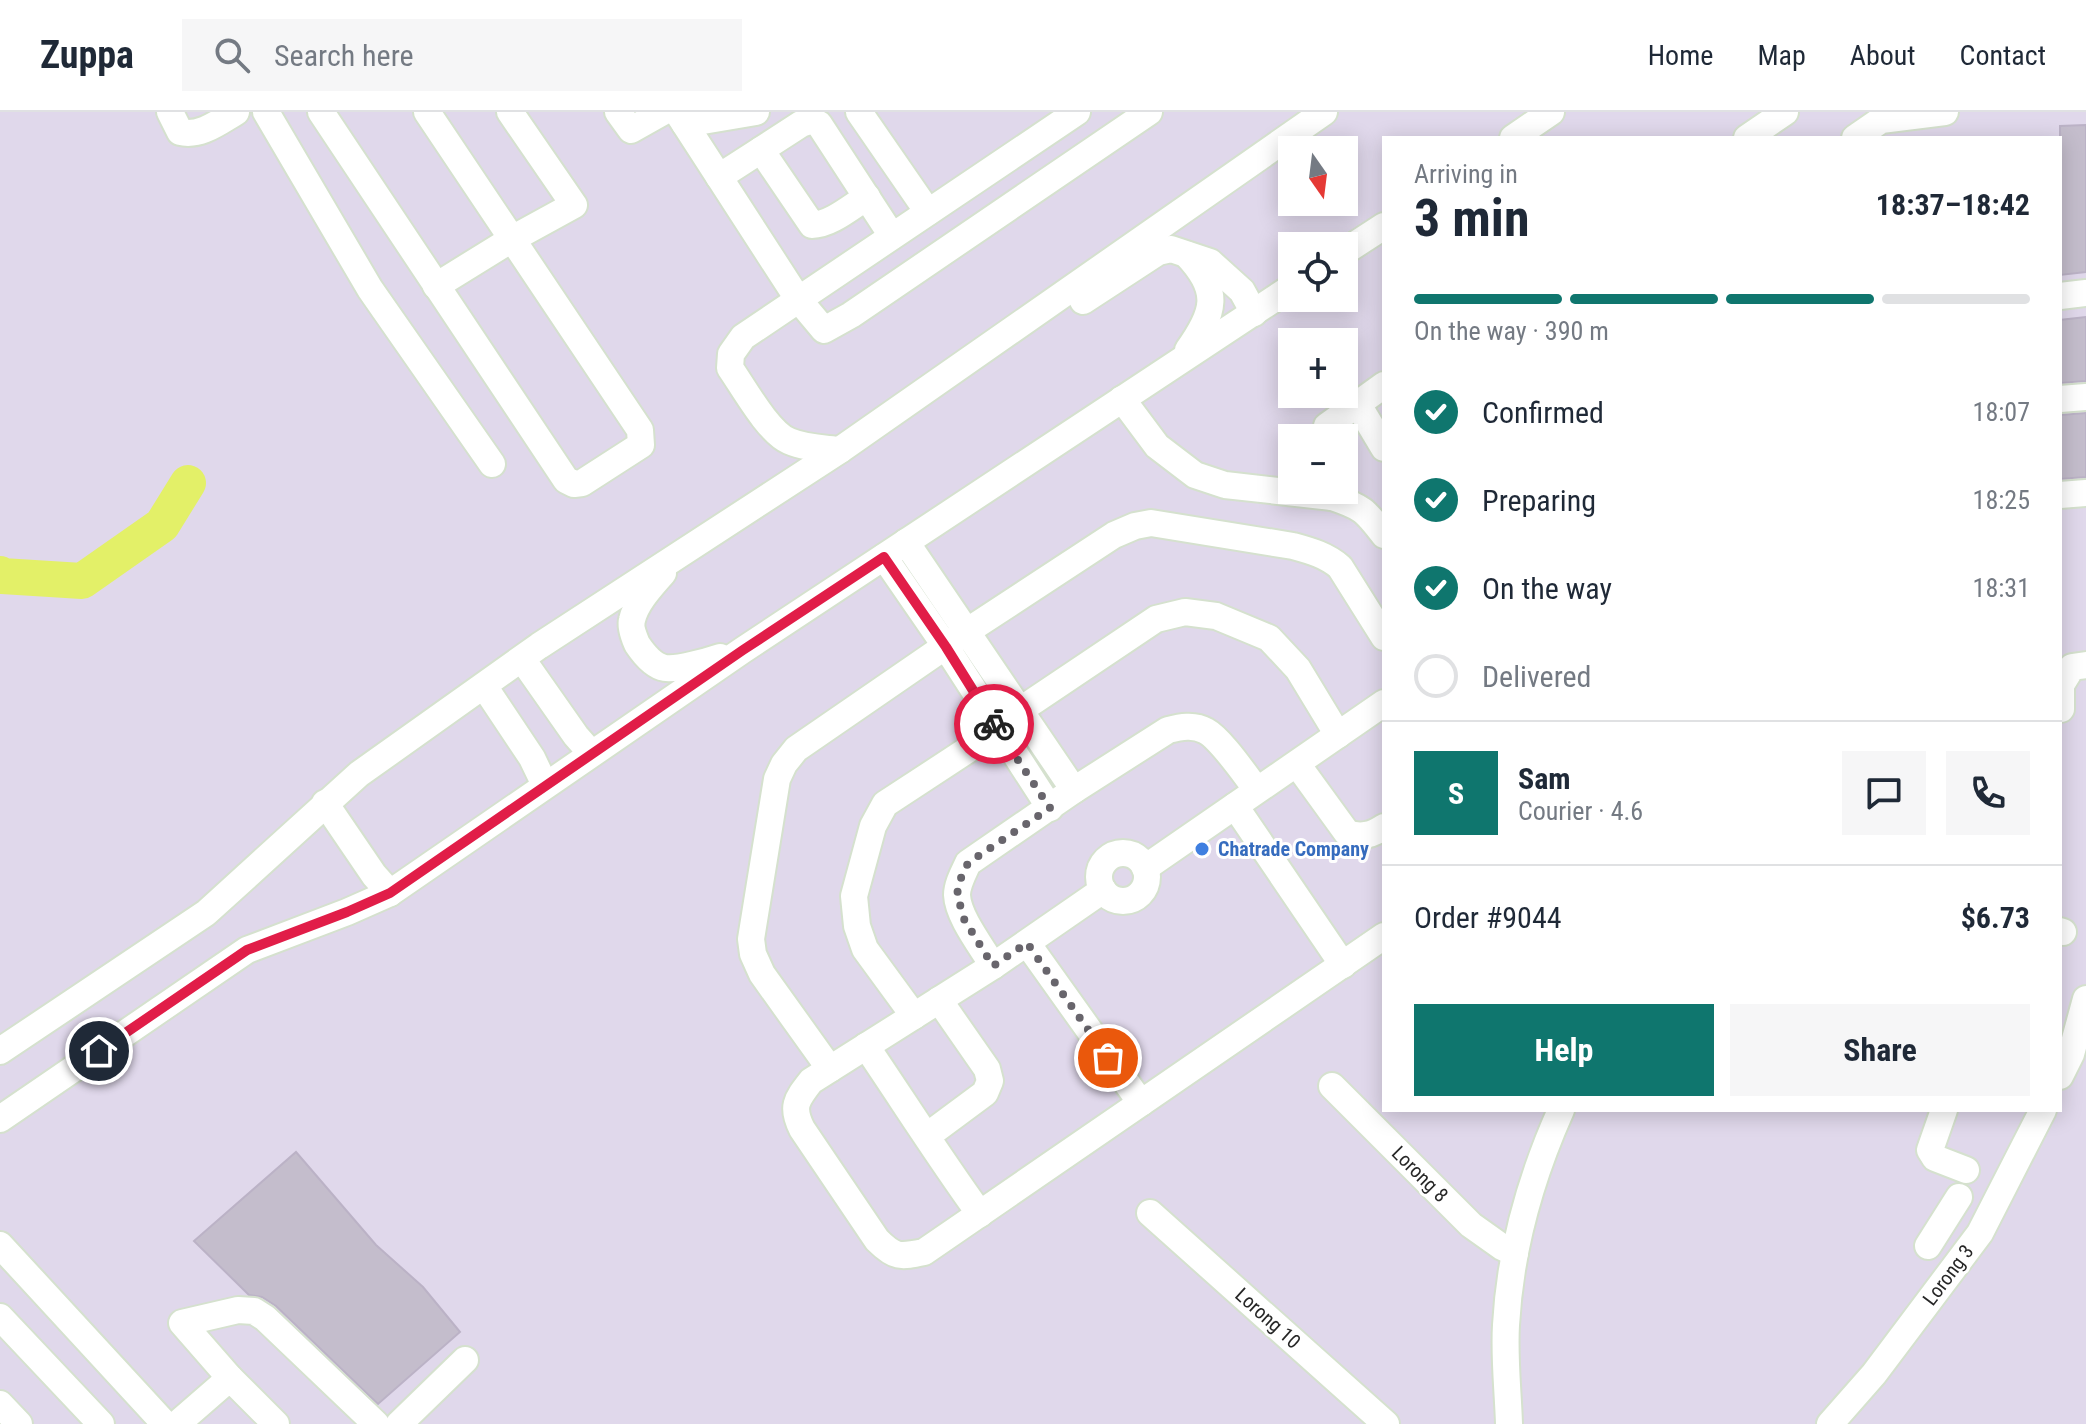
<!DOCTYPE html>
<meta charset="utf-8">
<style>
body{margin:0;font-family:"Roboto Condensed",sans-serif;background:#f6f6f7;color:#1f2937;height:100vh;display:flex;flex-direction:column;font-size:30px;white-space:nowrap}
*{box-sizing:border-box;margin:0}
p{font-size:26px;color:#747a83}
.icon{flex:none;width:44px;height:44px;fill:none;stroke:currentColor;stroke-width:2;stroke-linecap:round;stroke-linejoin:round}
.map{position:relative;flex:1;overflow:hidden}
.sheet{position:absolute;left:1382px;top:24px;width:680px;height:976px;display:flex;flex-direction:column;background:#fff;border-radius:0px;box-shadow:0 4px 20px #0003}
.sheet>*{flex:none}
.needle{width:52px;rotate:166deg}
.tools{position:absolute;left:1278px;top:24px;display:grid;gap:16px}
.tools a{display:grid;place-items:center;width:80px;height:80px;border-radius:0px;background:#fff;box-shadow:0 4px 20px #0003;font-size:40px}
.pin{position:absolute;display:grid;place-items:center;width:68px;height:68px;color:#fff;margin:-34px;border:4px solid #fff;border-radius:50%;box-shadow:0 2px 8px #0007}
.courier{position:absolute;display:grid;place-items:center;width:80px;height:80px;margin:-40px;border:6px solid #e11d48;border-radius:50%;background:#fff;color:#222;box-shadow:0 2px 10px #0007}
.overview em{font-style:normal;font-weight:700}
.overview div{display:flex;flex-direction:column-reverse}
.overview{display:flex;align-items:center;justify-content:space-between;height:136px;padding:0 32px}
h1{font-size:52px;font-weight:700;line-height:60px}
.bar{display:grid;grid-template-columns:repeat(4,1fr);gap:12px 8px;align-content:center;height:96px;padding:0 32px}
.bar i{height:10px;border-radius:6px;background:#e0e1e3}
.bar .current{background:#0f766e}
.bar p{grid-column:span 4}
.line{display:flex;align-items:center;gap:20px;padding:0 32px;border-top:2px solid #e0e1e3}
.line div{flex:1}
.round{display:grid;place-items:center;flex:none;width:84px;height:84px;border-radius:0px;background:#f6f6f7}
ol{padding:0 32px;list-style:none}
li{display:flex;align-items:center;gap:24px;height:88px}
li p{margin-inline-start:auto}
li .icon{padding:8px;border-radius:50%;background:#0f766e;color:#fff;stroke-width:4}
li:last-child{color:#747a83}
li i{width:44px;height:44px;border:4px solid #e0e1e3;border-radius:50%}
.button{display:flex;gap:16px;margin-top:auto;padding:16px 32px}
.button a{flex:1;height:92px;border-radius:0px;background:#0f766e;color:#fff;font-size:32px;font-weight:700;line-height:92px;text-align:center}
.button a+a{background:#f6f6f7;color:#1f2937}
header{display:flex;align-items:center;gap:48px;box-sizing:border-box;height:112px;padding:0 40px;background:#fff;border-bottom:2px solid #e0e1e3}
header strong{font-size:38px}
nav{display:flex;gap:44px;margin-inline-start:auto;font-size:28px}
.search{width:560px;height:72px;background:#f6f6f7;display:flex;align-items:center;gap:20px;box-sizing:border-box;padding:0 28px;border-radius:0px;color:#747a83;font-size:30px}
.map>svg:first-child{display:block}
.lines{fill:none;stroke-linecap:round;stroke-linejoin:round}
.river{stroke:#e3f068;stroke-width:36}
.building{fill:#c4bdcc;stroke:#bbb2c6;stroke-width:2}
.minor-casing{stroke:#d5e1ce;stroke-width:30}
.minor{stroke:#fff;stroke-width:26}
.done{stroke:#68656c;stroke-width:8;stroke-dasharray:0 14.4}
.route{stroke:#e11d48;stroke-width:10}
.shop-dot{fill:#3f7fe0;stroke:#fff;stroke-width:3}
.labels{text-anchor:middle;stroke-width:6;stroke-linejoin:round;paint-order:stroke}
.shop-label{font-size:20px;font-weight:bold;fill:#366cbe;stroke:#fff;text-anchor:start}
.street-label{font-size:20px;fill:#272727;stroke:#fff}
</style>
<header>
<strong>Zuppa</strong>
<div class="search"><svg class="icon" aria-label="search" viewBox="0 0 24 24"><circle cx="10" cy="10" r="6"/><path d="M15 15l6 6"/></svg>Search here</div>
<nav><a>Home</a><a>Map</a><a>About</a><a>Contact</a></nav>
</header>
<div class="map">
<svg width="2086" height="1312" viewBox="0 0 2086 1312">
<rect width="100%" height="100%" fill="#e0d8eb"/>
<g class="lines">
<polyline class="river" points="0,462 2,464 82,469 162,413 188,371"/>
</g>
<g class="building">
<polygon points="2086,13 2086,160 2060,163 2060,14"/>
<polygon points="2086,205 2086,269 2060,271 2060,208"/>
<polygon points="2086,301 2086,365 2060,367 2060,303"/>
<polygon points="296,1040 376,1133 423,1175 460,1220 378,1292 276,1194 262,1185 249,1183 194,1129"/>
</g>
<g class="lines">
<defs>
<g id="minor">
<path d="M170,0L180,20C200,25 219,10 236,0"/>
<polyline points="266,0 370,177 492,352"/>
<polyline points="321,0 566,368 574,372 582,371 641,333 640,318 427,0"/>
<polyline points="618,0 631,18 663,0"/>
<polyline points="677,0 798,187 824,218 851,203 1149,0"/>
<polyline points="859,0 928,100"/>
<polyline points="685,12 756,0"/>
<polyline points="1513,26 1551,0"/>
<polyline points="1747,26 1785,0"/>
<polyline points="1855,26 1881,8 1945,0"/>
<path d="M761,38L812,113C830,113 851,95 867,85"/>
<polyline points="719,65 801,12 810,9 819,12 892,124"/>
<polyline points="1344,140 1384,114"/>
<path d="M1187,143C1221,179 1215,200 1188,238"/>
<polyline points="436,174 512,127 574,93 510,0"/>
<polyline points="2060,184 2086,181"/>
<polyline points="1083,189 1158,140 1171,137 1210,150 1242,179 1254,201"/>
<polyline points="1122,287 1157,334 1195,363 1225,373 1332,385"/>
<polyline points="2060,287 2086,285"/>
<polyline points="1357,291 1384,336"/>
<polyline points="1327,326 1327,314 1384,273"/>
<path d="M840,338C823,336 805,336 789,329C768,320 744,276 730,256L731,242L743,225L1077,0"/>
<path d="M1332,378V385C1362,395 1365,398 1384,423"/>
<polyline points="2060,383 2086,381"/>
<polyline points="906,430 1074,678"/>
<polyline points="884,445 946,535 1050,696"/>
<path d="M663,461C652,474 636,490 632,508C630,515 634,525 637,532C643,541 653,554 665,556C677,558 708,549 720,545"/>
<polyline points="522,547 576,624 591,641"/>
<polyline points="484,574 532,646 545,673"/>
<polyline points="2061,597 2061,573 2072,555 2086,553"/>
<polyline points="1019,599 1156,507 1185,500 1216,504 1269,526 1298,557 1338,623"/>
<path d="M1297,652L1347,721C1361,726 1372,723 1384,715"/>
<polyline points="325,691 374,763 390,781"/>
<polyline points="1235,694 1343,853"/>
<circle cx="1123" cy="765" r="24"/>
<polyline points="1145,756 1384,591"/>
<path d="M1103,778L993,854L811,969C796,988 791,995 802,1017L877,1128C895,1146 900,1145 924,1140L1384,824"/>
<polyline points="2060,819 2063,820"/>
<polyline points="1027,831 1141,991"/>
<path d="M993,854C982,835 958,805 957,783C957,772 964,760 968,751L1074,678L1168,618C1180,615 1194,612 1206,619C1221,627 1246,664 1257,678"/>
<polyline points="914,904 865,837 857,814 854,784 873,714 885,692 998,618"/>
<path d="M866,934C904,990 940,1047 980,1102"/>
<polyline points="0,939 206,801 359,662 539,534 840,338 1324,0"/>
<path d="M830,957L762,862L753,842L751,827L777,667L784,652L796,637L966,520L1114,423L1135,414L1151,411L1293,434C1311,439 1326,443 1340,455L1384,525"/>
<polyline points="2060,964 2071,942 2086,887"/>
<polyline points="1332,974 1471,1113 1502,1135 1515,1141"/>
<polyline points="1944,998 1930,1038 1935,1046 1966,1058"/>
<polyline points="0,1007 247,838 347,800 390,781 743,538 1292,175"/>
<polyline points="927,1024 985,981 990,969 987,957 939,888"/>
<polyline points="1150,1101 1386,1312"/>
<polyline points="0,1133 165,1312"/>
<polyline points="1928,1134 1959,1085"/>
<polyline points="0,1205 101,1312"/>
<polyline points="230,1266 182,1211 238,1198 254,1199 265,1206 376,1312"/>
<polyline points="0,1292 19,1312"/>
<polyline points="177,1312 230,1266 276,1312"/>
<polyline points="399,1312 465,1248"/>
<path d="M1509,1312C1508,1279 1504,1246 1506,1213C1510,1140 1531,1065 1561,998"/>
<polyline points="1830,1312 1874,1262 1980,1121 2043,998"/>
</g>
</defs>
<use href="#minor" class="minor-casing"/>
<use href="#minor" class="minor"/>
</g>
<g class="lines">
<polyline class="done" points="994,612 1050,696 968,751 961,766 957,782 964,807 993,854 1027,831 1108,946"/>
<polyline class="route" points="99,939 247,838 347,800 390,781 743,538 884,445 946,535 994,612"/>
</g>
<circle class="shop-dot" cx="1202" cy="737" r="8"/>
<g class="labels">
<g class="shop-label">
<text x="1218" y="744">Chatrade Company</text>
</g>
<g class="street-label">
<text transform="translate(1420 1062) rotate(45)" y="7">Lorong 8</text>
<text transform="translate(1948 1163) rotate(-53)" y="7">Lorong 3</text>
<text transform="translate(1268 1206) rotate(42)" y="7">Lorong 10</text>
</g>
</g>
</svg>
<div class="tools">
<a><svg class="needle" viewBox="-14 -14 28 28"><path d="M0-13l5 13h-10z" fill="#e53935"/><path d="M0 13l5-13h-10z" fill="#747a83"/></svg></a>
<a><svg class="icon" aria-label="locate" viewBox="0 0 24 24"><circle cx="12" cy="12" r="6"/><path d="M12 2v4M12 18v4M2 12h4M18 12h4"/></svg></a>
<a>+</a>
<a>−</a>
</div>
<div class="pin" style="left:1108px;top:946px;background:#ea580c"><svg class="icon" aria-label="bag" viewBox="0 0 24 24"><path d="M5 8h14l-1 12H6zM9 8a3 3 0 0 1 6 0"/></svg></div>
<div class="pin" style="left:99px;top:939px;background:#1f2937"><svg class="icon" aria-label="home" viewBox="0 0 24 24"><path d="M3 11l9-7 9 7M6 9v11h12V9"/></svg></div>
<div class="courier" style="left:994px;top:612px"><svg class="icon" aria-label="bike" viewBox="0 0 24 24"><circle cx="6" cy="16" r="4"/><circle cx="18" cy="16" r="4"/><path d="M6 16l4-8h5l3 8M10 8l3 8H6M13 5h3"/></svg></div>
<section class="sheet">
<div class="overview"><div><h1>3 min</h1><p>Arriving in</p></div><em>18:37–18:42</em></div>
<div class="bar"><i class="current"></i><i class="current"></i><i class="current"></i><i></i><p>On the way · 390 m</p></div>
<ol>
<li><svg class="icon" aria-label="check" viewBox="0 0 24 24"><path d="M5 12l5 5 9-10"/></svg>Confirmed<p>18:07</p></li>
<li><svg class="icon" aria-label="check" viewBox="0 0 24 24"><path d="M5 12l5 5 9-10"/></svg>Preparing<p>18:25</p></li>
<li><svg class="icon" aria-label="check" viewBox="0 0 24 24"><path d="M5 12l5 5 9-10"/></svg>On the way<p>18:31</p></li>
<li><i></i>Delivered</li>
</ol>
<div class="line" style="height:144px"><b class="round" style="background:#0f766e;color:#fff">S</b><div><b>Sam</b><p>Courier · 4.6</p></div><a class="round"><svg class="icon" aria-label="chat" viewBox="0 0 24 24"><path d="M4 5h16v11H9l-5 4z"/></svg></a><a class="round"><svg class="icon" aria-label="phone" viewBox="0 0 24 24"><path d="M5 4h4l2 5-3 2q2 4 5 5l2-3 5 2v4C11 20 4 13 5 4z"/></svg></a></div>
<div class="line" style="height:104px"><div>Order #9044</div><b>$6.73</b></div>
<div class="button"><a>Help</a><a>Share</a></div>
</section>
</div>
